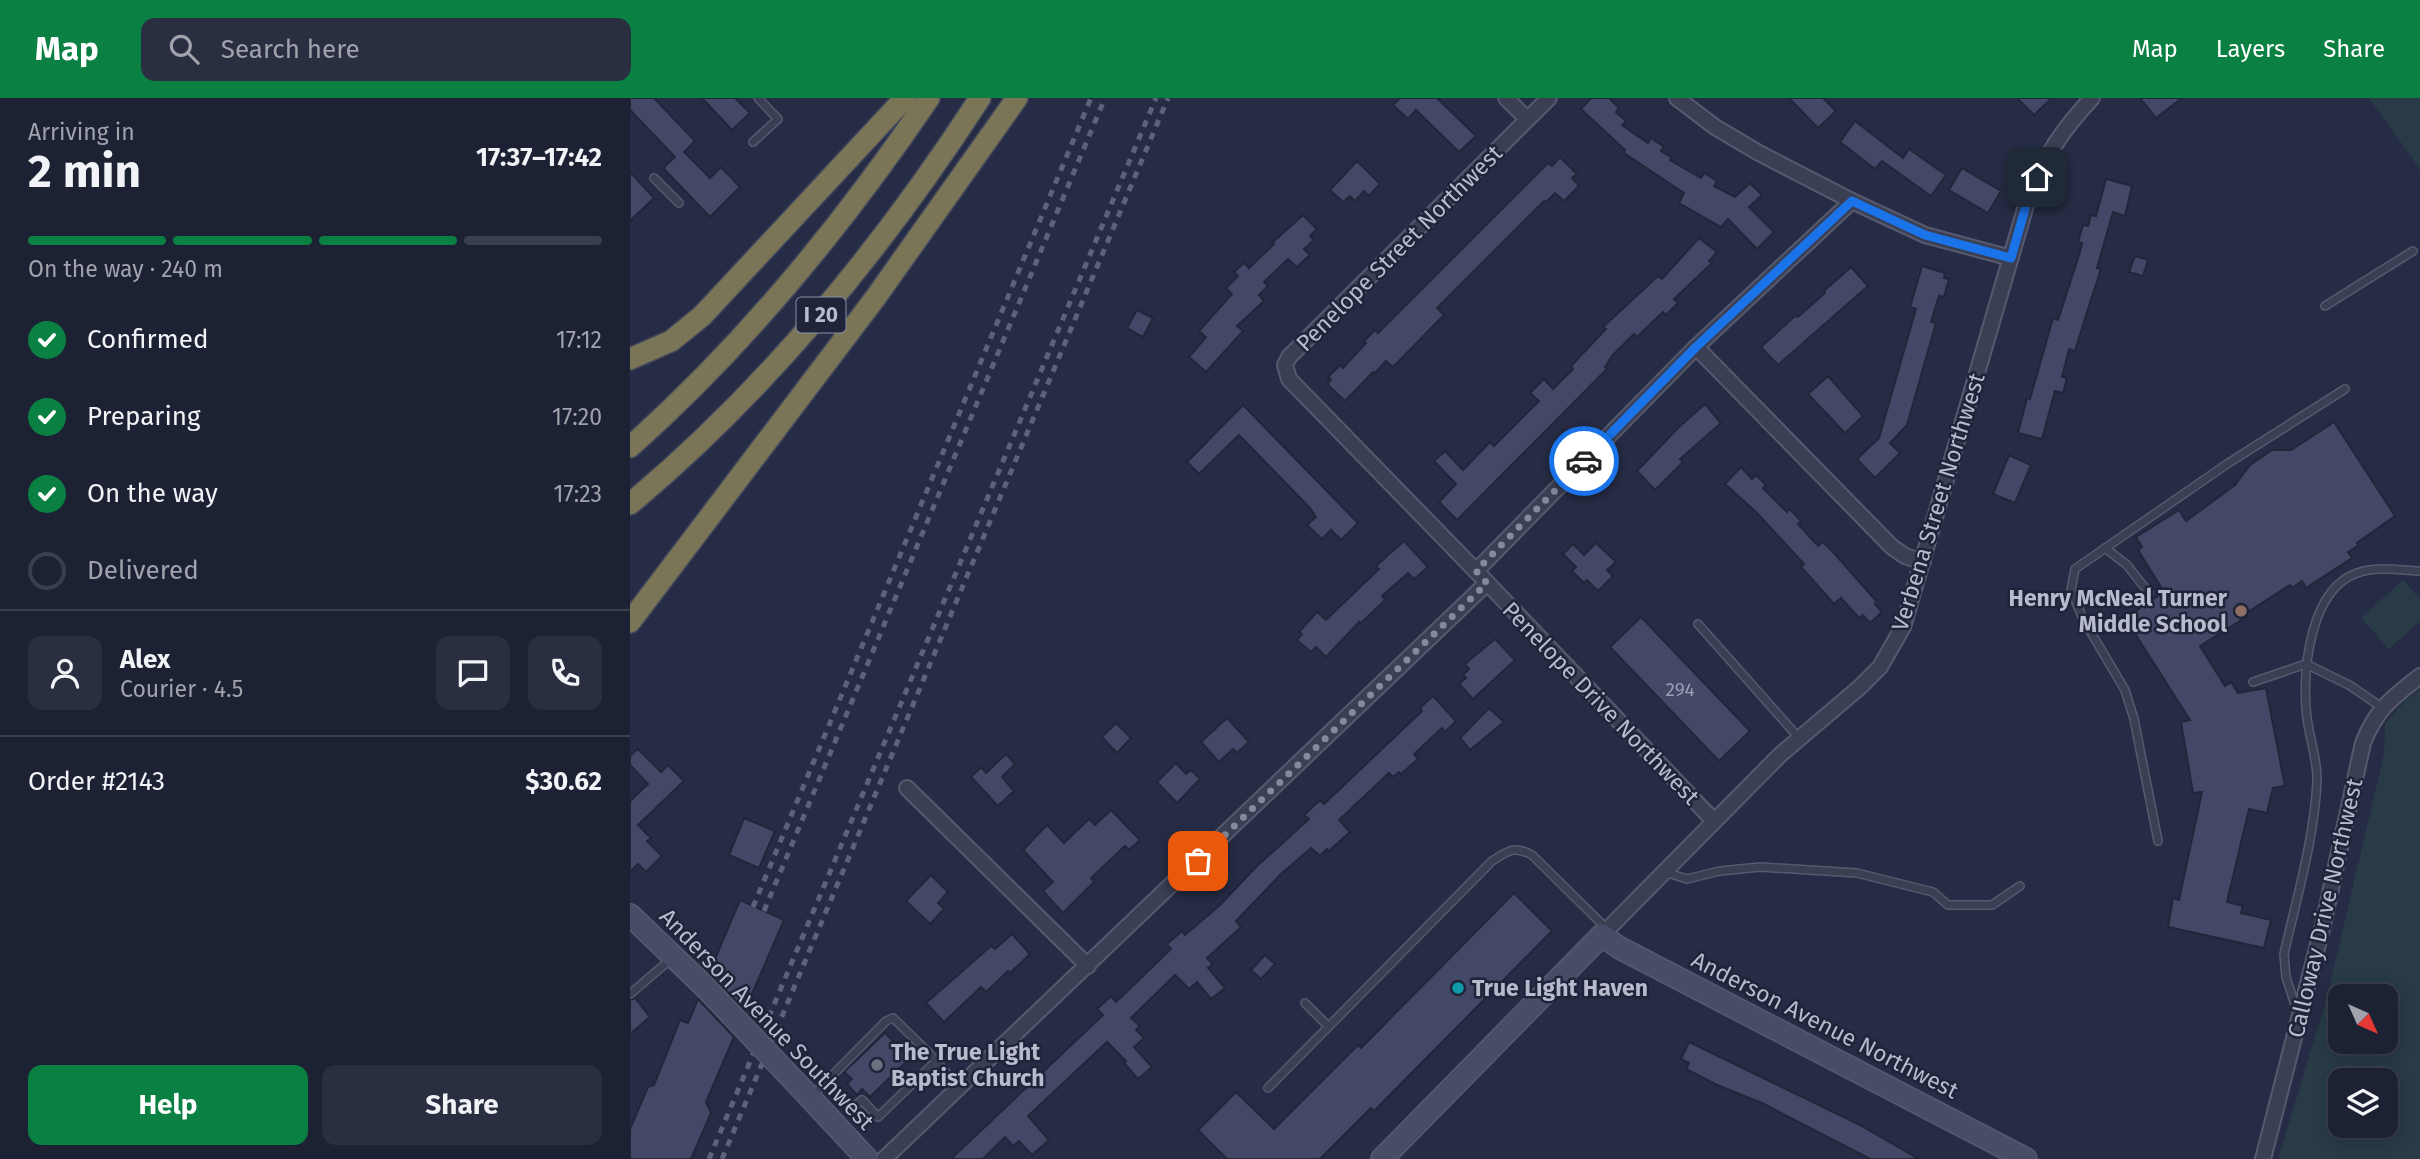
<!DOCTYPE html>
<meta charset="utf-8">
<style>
body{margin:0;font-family:"Fira Sans",sans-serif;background:#292e40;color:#f1f3f6;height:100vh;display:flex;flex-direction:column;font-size:26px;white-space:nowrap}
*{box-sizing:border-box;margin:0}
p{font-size:23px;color:#a0a3ac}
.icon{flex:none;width:38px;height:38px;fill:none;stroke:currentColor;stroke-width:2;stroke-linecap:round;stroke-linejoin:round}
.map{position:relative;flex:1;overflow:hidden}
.drawer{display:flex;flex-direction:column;background:#1c2134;width:630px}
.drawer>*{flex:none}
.needle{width:46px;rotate:135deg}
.controls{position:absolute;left:1698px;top:886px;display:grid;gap:14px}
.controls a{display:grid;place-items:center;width:70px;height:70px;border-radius:14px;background:#1c2134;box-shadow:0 4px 18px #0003,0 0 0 2px #3a3e4f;font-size:35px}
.pin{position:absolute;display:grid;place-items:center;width:60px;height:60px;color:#fff;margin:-30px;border-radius:14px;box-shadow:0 4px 10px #0006}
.courier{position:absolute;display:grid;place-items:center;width:70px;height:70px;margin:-35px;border:5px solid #1a73e8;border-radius:50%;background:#fff;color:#222;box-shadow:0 2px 9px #0007}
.head em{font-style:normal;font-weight:700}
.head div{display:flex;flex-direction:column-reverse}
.head{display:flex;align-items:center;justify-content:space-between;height:119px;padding:0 28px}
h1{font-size:46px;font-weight:700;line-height:52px}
.bar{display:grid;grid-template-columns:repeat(4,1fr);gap:10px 7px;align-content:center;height:84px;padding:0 28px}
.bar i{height:9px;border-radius:5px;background:#3a3e4f}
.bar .active{background:#0b8043}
.bar p{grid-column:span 4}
.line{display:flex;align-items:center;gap:18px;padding:0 28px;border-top:2px solid #3a3e4f}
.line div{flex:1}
.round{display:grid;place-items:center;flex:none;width:74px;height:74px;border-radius:14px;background:#292e40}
ol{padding:0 28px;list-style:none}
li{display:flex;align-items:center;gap:21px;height:77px}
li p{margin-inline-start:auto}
li .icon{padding:7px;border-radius:50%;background:#0b8043;color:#fff;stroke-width:4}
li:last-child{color:#a0a3ac}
li i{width:38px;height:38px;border:4px solid #3a3e4f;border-radius:50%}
.button{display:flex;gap:14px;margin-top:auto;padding:14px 28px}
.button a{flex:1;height:80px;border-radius:14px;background:#0b8043;color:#fff;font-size:28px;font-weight:700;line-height:80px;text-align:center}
.button a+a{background:#292e40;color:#f1f3f6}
header{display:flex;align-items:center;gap:42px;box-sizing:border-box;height:98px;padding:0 35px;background:#0b8043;color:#fff}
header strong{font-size:33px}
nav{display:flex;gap:38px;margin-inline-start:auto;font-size:24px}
.search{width:490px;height:63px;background:#292e40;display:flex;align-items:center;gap:18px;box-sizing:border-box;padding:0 24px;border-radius:14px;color:#a0a3ac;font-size:26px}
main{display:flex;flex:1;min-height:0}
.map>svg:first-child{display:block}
.green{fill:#283b46;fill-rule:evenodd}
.building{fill:#424865;stroke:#21263b;stroke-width:2}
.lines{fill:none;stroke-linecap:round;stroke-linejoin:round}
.lane-casing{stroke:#565a6e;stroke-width:10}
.street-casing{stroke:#565a6e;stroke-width:18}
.secondary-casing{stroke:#565a6e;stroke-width:24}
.highway-casing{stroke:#42475b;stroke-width:24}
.lane{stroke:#3b3f54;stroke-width:7}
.street{stroke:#3b3f54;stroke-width:14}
.secondary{stroke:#484d67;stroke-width:21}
.highway{stroke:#7a7557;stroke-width:21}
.rail{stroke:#5d627b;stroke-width:5;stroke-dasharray:7 7;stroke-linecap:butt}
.secondary-bridge-casing{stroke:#565a6e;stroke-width:24;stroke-linecap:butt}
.secondary-bridge{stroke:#484d67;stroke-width:21}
.done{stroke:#85899d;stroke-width:7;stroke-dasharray:0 12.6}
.route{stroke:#1a73e8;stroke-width:9}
.education-dot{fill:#8d6e63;stroke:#1f243a;stroke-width:2.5}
.culture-dot{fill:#0f9aa8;stroke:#1f243a;stroke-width:2.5}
.worship-dot{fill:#6b7280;stroke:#1f243a;stroke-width:2.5}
.labels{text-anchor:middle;stroke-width:5;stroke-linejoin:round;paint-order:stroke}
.number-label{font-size:19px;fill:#9a9eb3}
.shield{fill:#1f243a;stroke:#8a8ea1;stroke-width:2}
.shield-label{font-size:21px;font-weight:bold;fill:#b8bbcd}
.street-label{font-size:23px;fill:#b8bbcd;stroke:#1f243a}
.poi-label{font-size:23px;font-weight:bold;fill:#b8bbcd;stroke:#1f243a;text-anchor:start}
</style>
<header>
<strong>Map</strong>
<div class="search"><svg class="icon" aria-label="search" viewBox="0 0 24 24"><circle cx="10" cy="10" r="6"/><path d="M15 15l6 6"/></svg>Search here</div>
<nav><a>Map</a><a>Layers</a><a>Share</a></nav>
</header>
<main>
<section class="drawer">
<div class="head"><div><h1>2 min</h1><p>Arriving in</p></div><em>17:37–17:42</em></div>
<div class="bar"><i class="active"></i><i class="active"></i><i class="active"></i><i></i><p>On the way · 240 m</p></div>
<ol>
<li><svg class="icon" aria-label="check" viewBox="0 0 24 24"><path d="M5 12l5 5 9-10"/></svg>Confirmed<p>17:12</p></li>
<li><svg class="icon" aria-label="check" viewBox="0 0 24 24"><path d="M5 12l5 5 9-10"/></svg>Preparing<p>17:20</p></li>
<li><svg class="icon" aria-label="check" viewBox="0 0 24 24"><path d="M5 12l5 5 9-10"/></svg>On the way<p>17:23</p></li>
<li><i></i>Delivered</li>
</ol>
<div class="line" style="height:126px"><a class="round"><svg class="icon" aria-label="person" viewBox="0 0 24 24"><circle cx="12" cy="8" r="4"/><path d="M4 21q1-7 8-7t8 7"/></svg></a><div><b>Alex</b><p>Courier · 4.5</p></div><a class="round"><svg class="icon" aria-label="chat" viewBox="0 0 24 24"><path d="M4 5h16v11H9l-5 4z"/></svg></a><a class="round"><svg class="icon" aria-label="phone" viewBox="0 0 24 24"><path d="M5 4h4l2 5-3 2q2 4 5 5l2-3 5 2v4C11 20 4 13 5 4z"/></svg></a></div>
<div class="line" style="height:91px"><div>Order #2143</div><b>$30.62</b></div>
<div class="button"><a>Help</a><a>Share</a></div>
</section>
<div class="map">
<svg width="1790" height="1061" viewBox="0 0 1790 1061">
<rect width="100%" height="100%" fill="#262c45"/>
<g class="green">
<polygon points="1739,0 1790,0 1790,71"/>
<polygon points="1773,482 1790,501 1790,523 1759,551 1731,520"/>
<path d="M1790,591V1061H1648L1696,903L1754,656L1755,626L1774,604ZM1710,898H1755V943H1710ZM1710,982H1755V1027H1710Z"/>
</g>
<g class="building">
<polygon points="0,0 24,0 65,43 54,54 80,80 91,69 110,89 80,119 33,70 45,59 0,12"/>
<polygon points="72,0 105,0 120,15 102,32"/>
<polygon points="770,0 807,0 846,38 829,54 786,12 778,21 763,7"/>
<polygon points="961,0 979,0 989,10 986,14 996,23 992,27 1018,45 1021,40 1034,49 1031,53 1042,60 1040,62 1071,80 1074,75 1087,83 1084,88 1105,99 1120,85 1132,97 1119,109 1144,134 1127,151 1098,121 1091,129 1049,105 1054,95 994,55 995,52 951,11"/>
<polygon points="1159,0 1193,0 1206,13 1188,30"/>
<polygon points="1387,0 1422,0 1404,17"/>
<polygon points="1510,0 1552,0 1526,20"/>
<polygon points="1225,23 1273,60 1279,51 1316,77 1301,98 1252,63 1245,71 1210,44"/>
<polygon points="930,59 947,76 942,80 949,88 934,103 925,95 916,104 914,103 807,210 814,217 763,269 756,263 745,275 743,274 715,303 697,286 701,282 698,279 710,267 713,270 736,245 734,243 745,232 748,235 918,65 922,68"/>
<polygon points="727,63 750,86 739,98 734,93 725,103 720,98 713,104 700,92"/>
<polygon points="1332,70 1371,93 1358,115 1319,92"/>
<polygon points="0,74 24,100 0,123"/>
<polygon points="1476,81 1502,88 1495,118 1483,114 1467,170 1471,171 1457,214 1445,253 1439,251 1432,279 1437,280 1433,295 1425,293 1412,341 1388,335 1397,300 1400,301 1423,220 1428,222 1450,154 1452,145 1448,144 1453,127 1458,128 1461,117 1466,118"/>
<polygon points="673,117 687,131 680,138 684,142 674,151 680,157 667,169 658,161 634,184 638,188 629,197 634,203 607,228 613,233 576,274 559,259 576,239 569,233 602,196 596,190 608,178 604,174 614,165 619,170 644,146 642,145"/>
<polygon points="1069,140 1087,154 1079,163 1082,165 1044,201 1048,205 1036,217 1033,214 1007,239 1004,236 982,258 975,269 977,271 827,422 809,404 826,386 804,363 815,353 833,372 860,344 864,348 909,303 900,295 914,281 923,291 943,271 941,268 976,231 973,229 1028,178 1032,181"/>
<polygon points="1505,158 1518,162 1513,178 1499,174"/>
<polygon points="1292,168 1315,175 1314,180 1319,181 1314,199 1309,198 1301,224 1306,225 1277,327 1260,345 1270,355 1245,380 1227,361 1249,340 1286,211 1280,209"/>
<polygon points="1221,169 1238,188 1148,267 1131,249 1166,217 1168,219 1195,195 1194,193"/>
<polygon points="507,212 523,220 513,239 497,230"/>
<polygon points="1198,278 1233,318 1215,335 1178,296"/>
<polygon points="1075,306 1091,325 1050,361 1053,364 1025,392 1007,373 1048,330"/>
<polygon points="613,307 728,425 711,442 701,432 692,441 677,427 686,419 680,410 609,337 569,376 557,364"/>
<polygon points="1704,324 1765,418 1727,445 1728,448 1718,454 1722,460 1676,490 1672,483 1662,490 1660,487 1615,516 1616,519 1570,548 1595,588 1601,584 1608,595 1636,590 1655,688 1643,690 1637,715 1619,711 1597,804 1613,808 1611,815 1641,822 1634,850 1538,829 1543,800 1549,802 1572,694 1563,695 1551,624 1560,622 1495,520 1534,494 1508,452 1512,449 1506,439 1549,412 1556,423 1605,387 1620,367 1642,352 1661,352"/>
<polygon points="1379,357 1401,367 1385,405 1363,396"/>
<polygon points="1111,369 1122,381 1126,377 1136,387 1133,390 1157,414 1160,411 1171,423 1168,426 1188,448 1193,444 1204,455 1247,504 1245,506 1252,514 1240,525 1233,517 1229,520 1211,500 1204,506 1171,469 1174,466 1126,414 1095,386"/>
<polygon points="774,443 798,469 784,481 778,475 752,498 755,502 730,526 729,524 696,559 686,549 681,554 667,542 672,536 669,534 687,514 696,522 749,471 746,468"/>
<polygon points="966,445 986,464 977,472 983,478 968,493 957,482 954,485 942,473 946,469 933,456 943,446 954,457"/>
<polygon points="1011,519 1120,633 1089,663 980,549"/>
<polygon points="865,541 885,562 843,601 829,586 836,580 833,577 839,571 835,566"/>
<polygon points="803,598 826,623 815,634 812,630 784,656 788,661 771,676 769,674 763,679 759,675 709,722 720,734 699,753 697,751 690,758 681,750 651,776 606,823 611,829 577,860 583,866 578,870 595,890 581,901 567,884 559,891 545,877 501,920 510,928 506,932 514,940 504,949 522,969 508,981 494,965 496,963 477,944 398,1018 419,1042 402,1057 389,1043 383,1048 375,1039 353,1061 321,1061 473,917 467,911 481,898 486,904 541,851 537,846 552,833 555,837 590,807 626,769 679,721 674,717 690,702 694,706 792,613 790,610"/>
<polygon points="859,610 874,624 840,652 830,640"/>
<polygon points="597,620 619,644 607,655 603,651 589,664 571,644"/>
<polygon points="486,625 501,640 487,655 472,639"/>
<polygon points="8,651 31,674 38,667 54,683 8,727 21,740 17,743 32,758 16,774 8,766 0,774 0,703 18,686 0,667 0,658"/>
<polygon points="376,656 385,666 372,679 384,693 368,708 341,679 351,669 356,675"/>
<polygon points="546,665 556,676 561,672 570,681 547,705 527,684"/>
<polygon points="481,712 510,742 499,752 495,748 461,780 464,784 433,815 413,793 423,784 393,752 417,727 434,745 459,721 465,727"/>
<polygon points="114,720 145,733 129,770 99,757"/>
<polygon points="301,777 318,794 308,805 314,811 300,826 276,803"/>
<polygon points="884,795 922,833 744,1013 741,1010 690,1061 597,1061 568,1032 606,994 644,1031 728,947 731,950"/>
<polygon points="110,802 154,822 115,912 79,875"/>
<polygon points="382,836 400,856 380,875 378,873 356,894 351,889 314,924 296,905 361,848 365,851"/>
<polygon points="635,857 645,866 631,881 621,872"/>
<polygon points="5,900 20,919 0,936 0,902"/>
<polygon points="68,901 104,939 76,1004 81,1015 61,1061 0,1061 0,1031 18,989 24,987 50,922 58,925"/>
<polygon points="255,935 280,960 240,999 232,991 227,997 217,986 222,981 214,974"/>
<polygon points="1059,944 1228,1026 1289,1061 1240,1061 1132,1005 1087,987 1056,971 1059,965 1051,961"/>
</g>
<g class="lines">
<defs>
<g id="lane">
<polyline points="123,44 148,21 128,0"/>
<polyline points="24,80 49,105"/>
<polyline points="1695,208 1783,153"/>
<polyline points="1475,450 1497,467 1519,495"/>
<polyline points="1068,526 1169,640"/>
<polyline points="1623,584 1676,566 1719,587 1753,610"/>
<polyline points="1528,743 1504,621 1495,592 1453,521 1441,492 1445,471 1597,366 1715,291"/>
<polyline points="1035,774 1057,781 1090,773 1130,769 1227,775 1303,794 1318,807 1362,807 1390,788"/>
<polyline points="0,896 42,860"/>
<polyline points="675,905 698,928"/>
<path d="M1668,916L1656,879L1654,856C1667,799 1684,741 1687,684C1688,659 1677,635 1676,610C1673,568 1681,491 1727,475C1746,468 1770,472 1790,473"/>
<polyline points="196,983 222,1010 232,1002 248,1019 305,964"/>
<path d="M638,990L862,763C878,753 884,747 902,757L977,831"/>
<polyline points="182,998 256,923 263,920 297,953 329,989"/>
</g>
<g id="street">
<polyline points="876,0 897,21"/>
<polyline points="919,0 659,259 655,267 659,281 846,473 1084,723"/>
<polyline points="1047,0 1085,29 1129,55 1222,103 1295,137 1381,160"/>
<polyline points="1066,249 1262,449 1275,458 1293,464"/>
<polyline points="846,473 1066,249 1222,103"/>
<polyline points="277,690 458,868"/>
<path d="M972,837L1150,657L1230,589L1250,569L1273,529L1399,97C1416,57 1432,32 1462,0"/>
<polyline points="254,1061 857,485"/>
<path d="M1633,1061L1693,827L1733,645C1747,610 1762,600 1790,578"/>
</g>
<g id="secondary">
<polyline points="0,817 74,888"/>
<polyline points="171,990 237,1061"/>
<polyline points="752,1061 972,837 988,849 1396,1061"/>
</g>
<g id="highway">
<polyline points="0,261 41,243 72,218 275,0"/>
<path d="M0,349C116,246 212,128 299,0"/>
<path d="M0,406C139,290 252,151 350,0"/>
<polyline points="0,524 246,199 387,0"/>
</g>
</defs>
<use href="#lane" class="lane-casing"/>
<use href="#street" class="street-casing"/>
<use href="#secondary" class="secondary-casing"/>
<use href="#highway" class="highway-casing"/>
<use href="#lane" class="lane"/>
<use href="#street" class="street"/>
<use href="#secondary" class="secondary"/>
<use href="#highway" class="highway"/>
<g class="rail">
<polyline points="123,809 461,0"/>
<polyline points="134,813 475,0"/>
<polyline points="79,1061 526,0"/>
<polyline points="92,1061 538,0"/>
</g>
<defs>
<polyline id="secondary-bridge" points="74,888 171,990"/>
</defs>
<use href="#secondary-bridge" class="secondary-bridge-casing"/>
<use href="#secondary-bridge" class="secondary-bridge"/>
</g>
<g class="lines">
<polyline class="done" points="568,763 857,485 846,473 954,363"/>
<polyline class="route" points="954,363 1066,249 1222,103 1295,137 1381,160 1399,97 1407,79"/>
</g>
<circle class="education-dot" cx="1611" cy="513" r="7"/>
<circle class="culture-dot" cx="828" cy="890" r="7"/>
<circle class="worship-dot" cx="247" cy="967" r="7"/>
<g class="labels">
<g class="number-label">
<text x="1050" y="598">294</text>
</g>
<rect class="shield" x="166.5" y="199.5" width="49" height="35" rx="5"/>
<g class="shield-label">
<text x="191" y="224">I 20</text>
</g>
<g class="street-label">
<text transform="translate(769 150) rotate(-45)" y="8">Penelope Street Northwest</text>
<text transform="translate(1308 404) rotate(-73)" y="8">Verbena Street Northwest</text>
<text transform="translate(971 605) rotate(46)" y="8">Penelope Drive Northwest</text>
<text transform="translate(1695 810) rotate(-77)" y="8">Calloway Drive Northwest</text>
<text transform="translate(137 921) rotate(46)" y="8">Anderson Avenue Southwest</text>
<text transform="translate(1195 927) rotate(27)" y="8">Anderson Avenue Northwest</text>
</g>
<g class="poi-label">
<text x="1597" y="508" text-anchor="end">Henry McNeal Turner<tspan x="1597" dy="26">Middle School</tspan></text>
<text x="842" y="898">True Light Haven</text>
<text x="261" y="962">The True Light<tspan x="261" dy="26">Baptist Church</tspan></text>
</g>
</g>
</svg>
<div class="controls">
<a><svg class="needle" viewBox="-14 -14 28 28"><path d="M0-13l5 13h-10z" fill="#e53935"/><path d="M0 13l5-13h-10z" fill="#a0a3ac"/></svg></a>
<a><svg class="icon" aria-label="layers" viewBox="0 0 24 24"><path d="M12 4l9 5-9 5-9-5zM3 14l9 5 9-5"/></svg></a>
</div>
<div class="pin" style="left:568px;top:763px;background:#ea580c"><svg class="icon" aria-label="bag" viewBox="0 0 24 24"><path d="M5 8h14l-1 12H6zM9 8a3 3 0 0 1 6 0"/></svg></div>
<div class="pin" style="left:1407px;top:79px;background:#1f2937"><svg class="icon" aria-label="home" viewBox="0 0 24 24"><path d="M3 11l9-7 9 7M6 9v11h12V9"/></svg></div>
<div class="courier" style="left:954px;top:363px"><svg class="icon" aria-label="car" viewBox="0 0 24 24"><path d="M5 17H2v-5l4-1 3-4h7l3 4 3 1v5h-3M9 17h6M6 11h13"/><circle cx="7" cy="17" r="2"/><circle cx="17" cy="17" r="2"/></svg></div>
</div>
</main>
